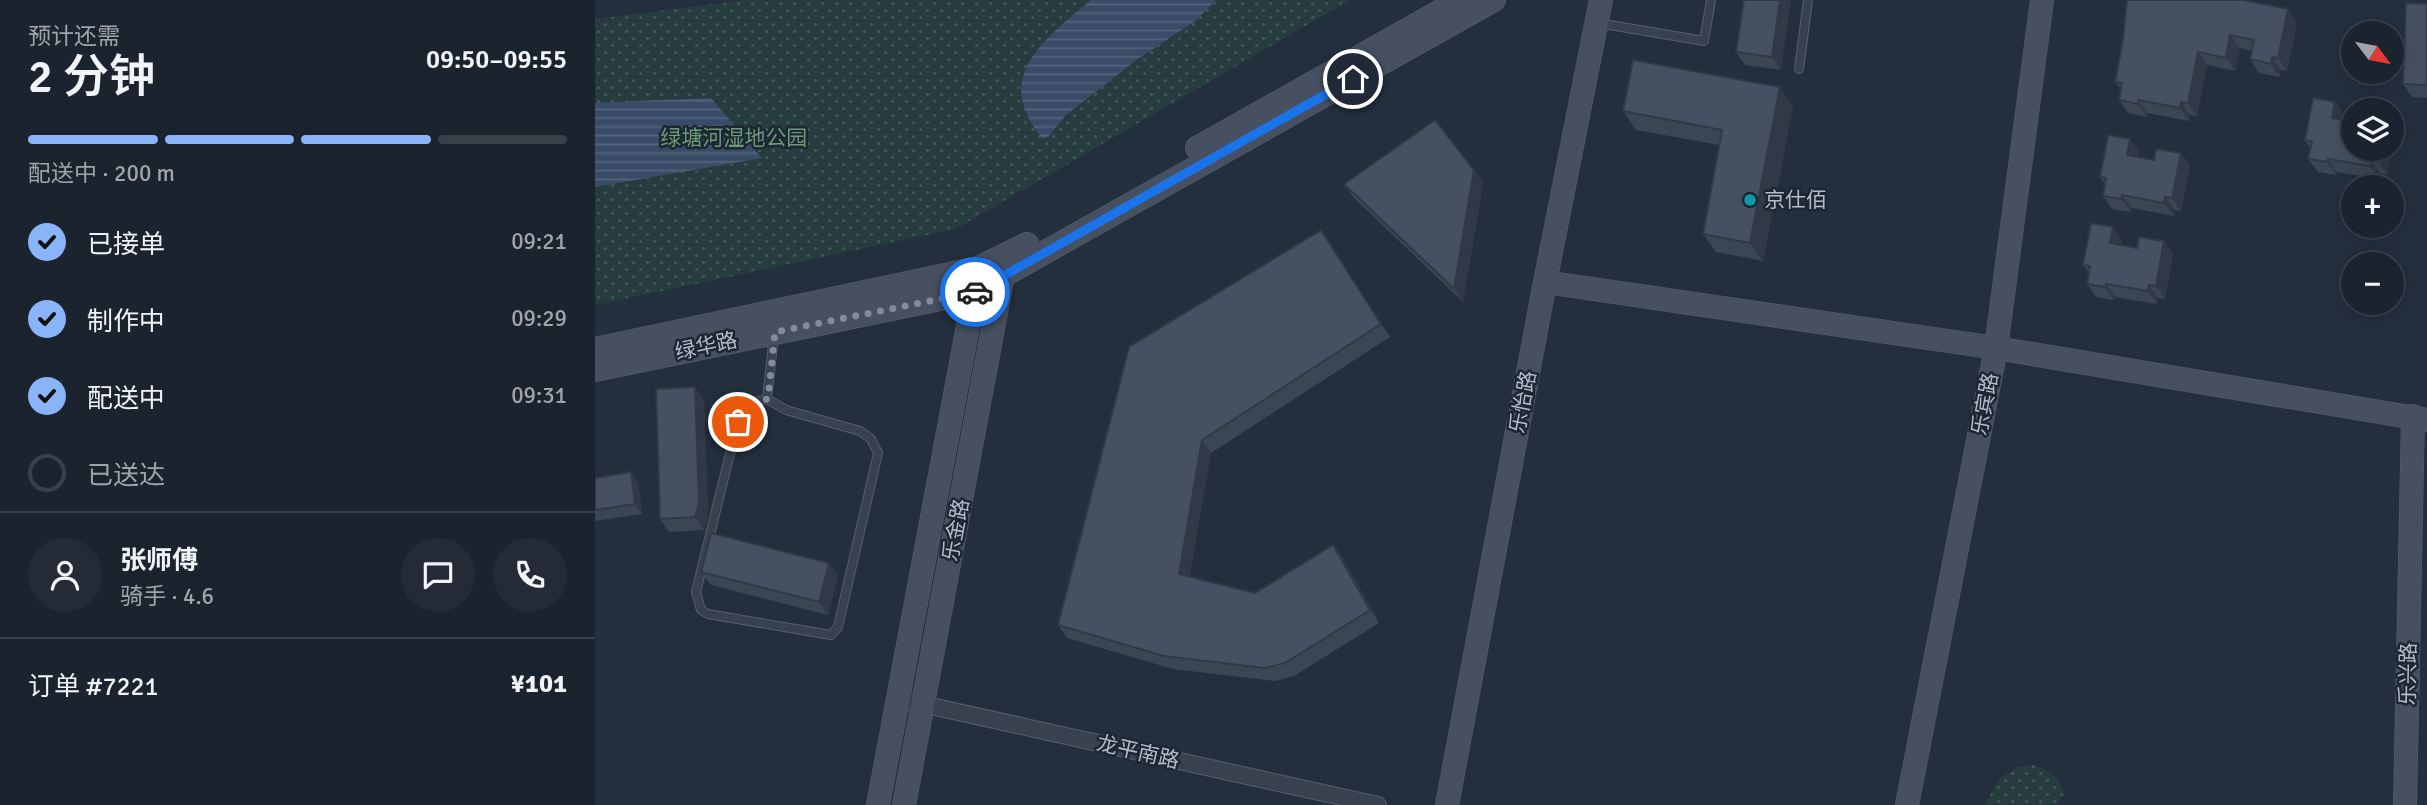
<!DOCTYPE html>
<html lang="zh">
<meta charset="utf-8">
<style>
body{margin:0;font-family:Signika,"Noto Sans SC",sans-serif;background:#242b36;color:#f1f3f6;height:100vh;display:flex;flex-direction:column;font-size:26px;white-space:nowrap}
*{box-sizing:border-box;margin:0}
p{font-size:23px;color:#a0a4aa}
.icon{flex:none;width:38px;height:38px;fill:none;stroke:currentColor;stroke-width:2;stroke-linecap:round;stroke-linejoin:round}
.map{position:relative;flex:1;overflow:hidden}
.sheet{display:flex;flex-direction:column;background:#1b232e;width:595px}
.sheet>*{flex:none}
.needle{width:46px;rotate:122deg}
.buttons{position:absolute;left:1746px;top:21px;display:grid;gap:14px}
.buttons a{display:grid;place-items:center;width:63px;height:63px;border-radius:50%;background:#1b232e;box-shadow:0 4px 18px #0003,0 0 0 2px #39404a;font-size:35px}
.pin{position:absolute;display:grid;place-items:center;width:60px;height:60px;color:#fff;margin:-30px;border:4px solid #fff;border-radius:50%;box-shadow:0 2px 7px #0007}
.courier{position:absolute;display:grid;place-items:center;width:70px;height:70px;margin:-35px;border:5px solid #1a73e8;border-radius:50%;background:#fff;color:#222;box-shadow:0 2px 9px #0007}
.head em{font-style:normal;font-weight:600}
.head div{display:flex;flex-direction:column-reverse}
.head{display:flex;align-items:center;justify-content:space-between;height:119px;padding:0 28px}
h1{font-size:46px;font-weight:600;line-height:52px}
.bar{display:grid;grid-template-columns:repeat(4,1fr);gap:10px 7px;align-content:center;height:84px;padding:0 28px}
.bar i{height:9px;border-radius:5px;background:#39404a}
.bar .active{background:#8ab4f8}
.bar p{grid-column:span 4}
.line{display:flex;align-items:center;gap:18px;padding:0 28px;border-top:2px solid #39404a}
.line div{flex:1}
.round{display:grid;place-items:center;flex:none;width:74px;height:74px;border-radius:37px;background:#242b36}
ol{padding:0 28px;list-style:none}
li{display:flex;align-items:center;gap:21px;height:77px}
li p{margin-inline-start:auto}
li .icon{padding:7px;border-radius:50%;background:#8ab4f8;color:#111;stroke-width:4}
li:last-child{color:#a0a4aa}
li i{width:38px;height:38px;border:4px solid #39404a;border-radius:50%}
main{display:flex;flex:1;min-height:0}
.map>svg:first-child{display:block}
.green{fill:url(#green-dots)}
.water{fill:url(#water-rules)}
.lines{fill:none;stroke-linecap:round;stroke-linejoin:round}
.lane-casing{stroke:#565f6c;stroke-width:10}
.street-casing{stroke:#565f6c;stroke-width:18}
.secondary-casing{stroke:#565f6c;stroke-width:24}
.lane{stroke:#38414e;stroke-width:8}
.street{stroke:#38414e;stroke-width:16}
.secondary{stroke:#465061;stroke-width:23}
.wall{fill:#3b4654}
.shaded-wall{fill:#303945}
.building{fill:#455162;stroke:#303945;stroke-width:2}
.done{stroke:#828b98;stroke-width:7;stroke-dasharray:0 12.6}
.route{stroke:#1a73e8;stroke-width:9}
.culture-dot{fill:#0f9aa8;stroke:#1d2633;stroke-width:2.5}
.labels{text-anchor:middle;stroke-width:5;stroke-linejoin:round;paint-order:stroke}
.park-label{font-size:21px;fill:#6b9a76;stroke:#1d2633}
.poi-label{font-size:21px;fill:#b4bcc9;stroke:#1d2633;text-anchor:start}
.street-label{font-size:21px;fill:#b4bcc9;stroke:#1d2633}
</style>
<main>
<section class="sheet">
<div class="head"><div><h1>2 分钟</h1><p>预计还需</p></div><em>09:50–09:55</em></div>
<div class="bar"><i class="active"></i><i class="active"></i><i class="active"></i><i></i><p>配送中 · 200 m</p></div>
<ol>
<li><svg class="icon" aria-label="check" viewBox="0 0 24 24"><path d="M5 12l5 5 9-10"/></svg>已接单<p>09:21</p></li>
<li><svg class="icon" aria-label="check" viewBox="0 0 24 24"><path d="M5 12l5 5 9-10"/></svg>制作中<p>09:29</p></li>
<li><svg class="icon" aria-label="check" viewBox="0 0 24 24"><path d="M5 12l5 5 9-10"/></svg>配送中<p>09:31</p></li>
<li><i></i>已送达</li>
</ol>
<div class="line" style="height:126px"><a class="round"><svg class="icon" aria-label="person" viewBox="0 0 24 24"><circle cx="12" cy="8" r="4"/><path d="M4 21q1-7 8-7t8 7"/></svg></a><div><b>张师傅</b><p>骑手 · 4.6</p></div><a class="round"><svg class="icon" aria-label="chat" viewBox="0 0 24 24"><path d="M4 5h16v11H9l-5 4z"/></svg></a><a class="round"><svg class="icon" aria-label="phone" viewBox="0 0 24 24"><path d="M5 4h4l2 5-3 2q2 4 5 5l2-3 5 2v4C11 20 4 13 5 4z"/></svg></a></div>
<div class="line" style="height:91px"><div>订单 #7221</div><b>¥101</b></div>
</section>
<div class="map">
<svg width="1832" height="805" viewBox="0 0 1832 805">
<defs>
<pattern id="green-dots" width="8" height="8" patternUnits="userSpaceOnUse" patternTransform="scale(1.75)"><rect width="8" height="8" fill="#263c3f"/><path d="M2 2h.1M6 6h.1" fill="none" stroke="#435659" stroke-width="1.8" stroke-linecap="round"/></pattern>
<pattern id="water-rules" width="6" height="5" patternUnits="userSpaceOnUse" patternTransform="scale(1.75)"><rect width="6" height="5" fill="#394c67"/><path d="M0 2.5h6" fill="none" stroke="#53647b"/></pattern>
</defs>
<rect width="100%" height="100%" fill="#242f3e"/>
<g class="green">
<polygon points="151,0 755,0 361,229 0,305 0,19"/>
<path d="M1438,765C1453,769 1466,778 1469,794L1461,805H1390C1402,781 1409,768 1438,765Z"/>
</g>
<g class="water">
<path d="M496,0H621L600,21L540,61L471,115L454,136L448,139C395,77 450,39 496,0Z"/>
<polygon points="116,98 167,158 0,187 0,103"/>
</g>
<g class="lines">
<defs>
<g id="lane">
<polyline points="1003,23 1109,41 1116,0"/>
<polyline points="1204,69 1213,0"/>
<path d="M172,399C158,401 151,409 143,421L101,592L106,610L113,614L236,635L243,627L283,453L276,439L265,431L191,410L172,399L179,335"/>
</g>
<polyline id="street" points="304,699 783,805"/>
<g id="secondary">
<polyline points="602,148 865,0"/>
<polyline points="950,282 1401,348 1832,420"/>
<polyline points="0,349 383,268 432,244"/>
<polyline points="0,370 379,292 899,0"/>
<polyline points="283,805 382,278"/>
<polyline points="309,805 410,264"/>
<polyline points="852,805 950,282 1006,0"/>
<polyline points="1312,805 1401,348 1447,0"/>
<polyline points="1810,805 1818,416"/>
</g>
</defs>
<use href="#lane" class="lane-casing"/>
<use href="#street" class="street-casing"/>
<use href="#secondary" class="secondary-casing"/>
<use href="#lane" class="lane"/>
<use href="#street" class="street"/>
<use href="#secondary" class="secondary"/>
</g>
<g class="wall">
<polygon points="1149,0 1186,70 1150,65 1141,52"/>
<polygon points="1832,4 1832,98 1817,97 1808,84"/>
<polygon points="1702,22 1692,71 1686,70 1685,77 1664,73 1655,59 1657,51 1645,48 1640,71 1612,65 1602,116 1595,115 1594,121 1552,113 1552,117 1533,113 1524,100 1526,89 1520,82 1528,40"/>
<polygon points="1740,102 1749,115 1748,120 1797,149 1792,175 1785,173 1784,179 1742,172 1741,175 1723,172 1713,159 1715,148 1710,140"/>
<polygon points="1198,106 1168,261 1121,252 1108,234 1124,145 1041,130 1028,111"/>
<polygon points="1535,139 1544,152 1543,157 1559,160 1586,153 1595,166 1586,211 1580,210 1579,216 1537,208 1536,212 1517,209 1508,196 1510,185 1505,177"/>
<polygon points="879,170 888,183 868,302 758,197 749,184"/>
<polygon points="726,230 795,337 616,453 594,577 660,593 738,545 748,558 784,623 699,676 680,681 578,669 472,638 463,625"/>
<polygon points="1527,240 1526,245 1578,254 1570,299 1563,298 1562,304 1520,297 1519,300 1501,297 1492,284 1494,273 1488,265"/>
<polygon points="109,400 113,516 109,530 74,532 65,519"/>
<polygon points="0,478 43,482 47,514 0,521"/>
<polygon points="106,572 243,576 233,615 116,585"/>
</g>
<g class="shaded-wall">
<polygon points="1185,0 1196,0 1186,70 1177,57"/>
<polygon points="1693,9 1702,22 1692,71 1683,58"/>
<polygon points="1635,35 1645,48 1640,71 1631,58"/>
<polygon points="1603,52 1612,65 1602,116 1593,103"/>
<polygon points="1677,57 1686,70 1685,77 1676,64"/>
<polygon points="1185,87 1198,106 1168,261 1155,243"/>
<polygon points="1543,100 1552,113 1552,117 1543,104"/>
<polygon points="1586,102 1595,115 1594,121 1585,108"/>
<polygon points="1740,102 1749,115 1746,131 1737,118"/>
<polygon points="1797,126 1800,130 1797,145"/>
<polygon points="1535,139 1544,152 1541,168 1532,155"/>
<polygon points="1785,149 1797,149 1792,175 1783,161"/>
<polygon points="1586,153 1595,166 1586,211 1577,198"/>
<polygon points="1733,159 1742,172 1741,175 1732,162"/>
<polygon points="1776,160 1785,173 1784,179 1775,166"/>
<polygon points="879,170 888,183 868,302 859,289"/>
<polygon points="1527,195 1537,208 1536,212 1527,199"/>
<polygon points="1570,197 1580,210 1579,216 1569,203"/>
<polygon points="1518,227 1527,240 1524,256 1515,243"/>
<polygon points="726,230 735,243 795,337 786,324"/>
<polygon points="1569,241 1578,254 1570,299 1561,286"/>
<polygon points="1511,284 1520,297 1519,300 1510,287"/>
<polygon points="1554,285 1563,298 1562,304 1553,291"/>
<polygon points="100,387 109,400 113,516 109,530 100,517"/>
<polygon points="607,440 616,453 593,587 584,574"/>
<polygon points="36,472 43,482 47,514 40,504"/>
<polygon points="738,545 748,558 784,623 775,610"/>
<polygon points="234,563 243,576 233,615 224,602"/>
</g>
<g class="building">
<polygon points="1149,0 1185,0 1177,57 1141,52"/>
<polygon points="1532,0 1648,0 1693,9 1683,58 1677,57 1676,64 1655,59 1659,40 1635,35 1631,58 1603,52 1593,103 1586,102 1585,108 1543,100 1543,104 1524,100 1527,83 1520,82 1528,40"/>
<polygon points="1811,3 1832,4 1832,85 1808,84"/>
<polygon points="1038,60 1185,87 1155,243 1108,234 1127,130 1028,111"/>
<polygon points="1718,98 1740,102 1737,118 1759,122 1759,149 1785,149 1783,161 1776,160 1775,166 1733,159 1732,162 1713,159 1717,141 1710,140"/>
<polygon points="840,120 879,170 859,289 749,184"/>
<polygon points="1513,135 1535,139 1532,155 1559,160 1561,149 1586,153 1577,198 1570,197 1569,203 1527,195 1527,199 1508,196 1511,178 1505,177"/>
<polygon points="1496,223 1518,227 1515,243 1542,248 1544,237 1569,241 1561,286 1554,285 1553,291 1511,284 1510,287 1492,284 1495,266 1488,265"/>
<polygon points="726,230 786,324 607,440 584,574 660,593 738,545 775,610 690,663 670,668 569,656 463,625 534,347"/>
<polygon points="100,387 104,503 100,517 65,519 61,389"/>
<polygon points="36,472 40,504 0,510 0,478"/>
<polygon points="116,533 234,563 224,602 106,572"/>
</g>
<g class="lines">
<path class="done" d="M143,422C151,409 158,401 173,399L180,332L380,292"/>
<polyline class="route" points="380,292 758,79"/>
</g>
<circle class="culture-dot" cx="1155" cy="200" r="7"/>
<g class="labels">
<g class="park-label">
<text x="139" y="145">绿塘河湿地公园</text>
</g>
<g class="poi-label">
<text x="1169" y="207">京仕佰</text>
</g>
<g class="street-label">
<text transform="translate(111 346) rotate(-12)" y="7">绿华路</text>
<text transform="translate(928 402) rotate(-79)" y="7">乐怡路</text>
<text transform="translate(1390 404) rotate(-79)" y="7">乐宾路</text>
<text transform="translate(361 530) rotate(-79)" y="7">乐金路</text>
<text transform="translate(1813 674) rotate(-89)" y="7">乐兴路</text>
<text transform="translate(543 752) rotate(13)" y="7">龙平南路</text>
</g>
</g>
</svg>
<div class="buttons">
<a><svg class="needle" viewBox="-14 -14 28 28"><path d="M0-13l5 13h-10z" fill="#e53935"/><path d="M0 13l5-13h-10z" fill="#a0a4aa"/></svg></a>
<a><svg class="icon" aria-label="layers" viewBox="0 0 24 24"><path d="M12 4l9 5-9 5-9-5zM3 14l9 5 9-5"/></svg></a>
<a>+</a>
<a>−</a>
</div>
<div class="pin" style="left:143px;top:422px;background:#ea580c"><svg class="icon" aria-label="bag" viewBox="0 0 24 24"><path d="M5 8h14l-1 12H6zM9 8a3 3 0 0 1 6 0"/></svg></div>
<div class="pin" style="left:758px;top:79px;background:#1f2937"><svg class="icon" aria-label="home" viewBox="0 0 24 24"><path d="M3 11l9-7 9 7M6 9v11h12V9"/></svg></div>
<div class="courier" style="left:380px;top:292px"><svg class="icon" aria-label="car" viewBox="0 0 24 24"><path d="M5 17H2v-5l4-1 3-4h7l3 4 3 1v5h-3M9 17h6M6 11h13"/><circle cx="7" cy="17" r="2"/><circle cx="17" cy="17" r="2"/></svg></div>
</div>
</main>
